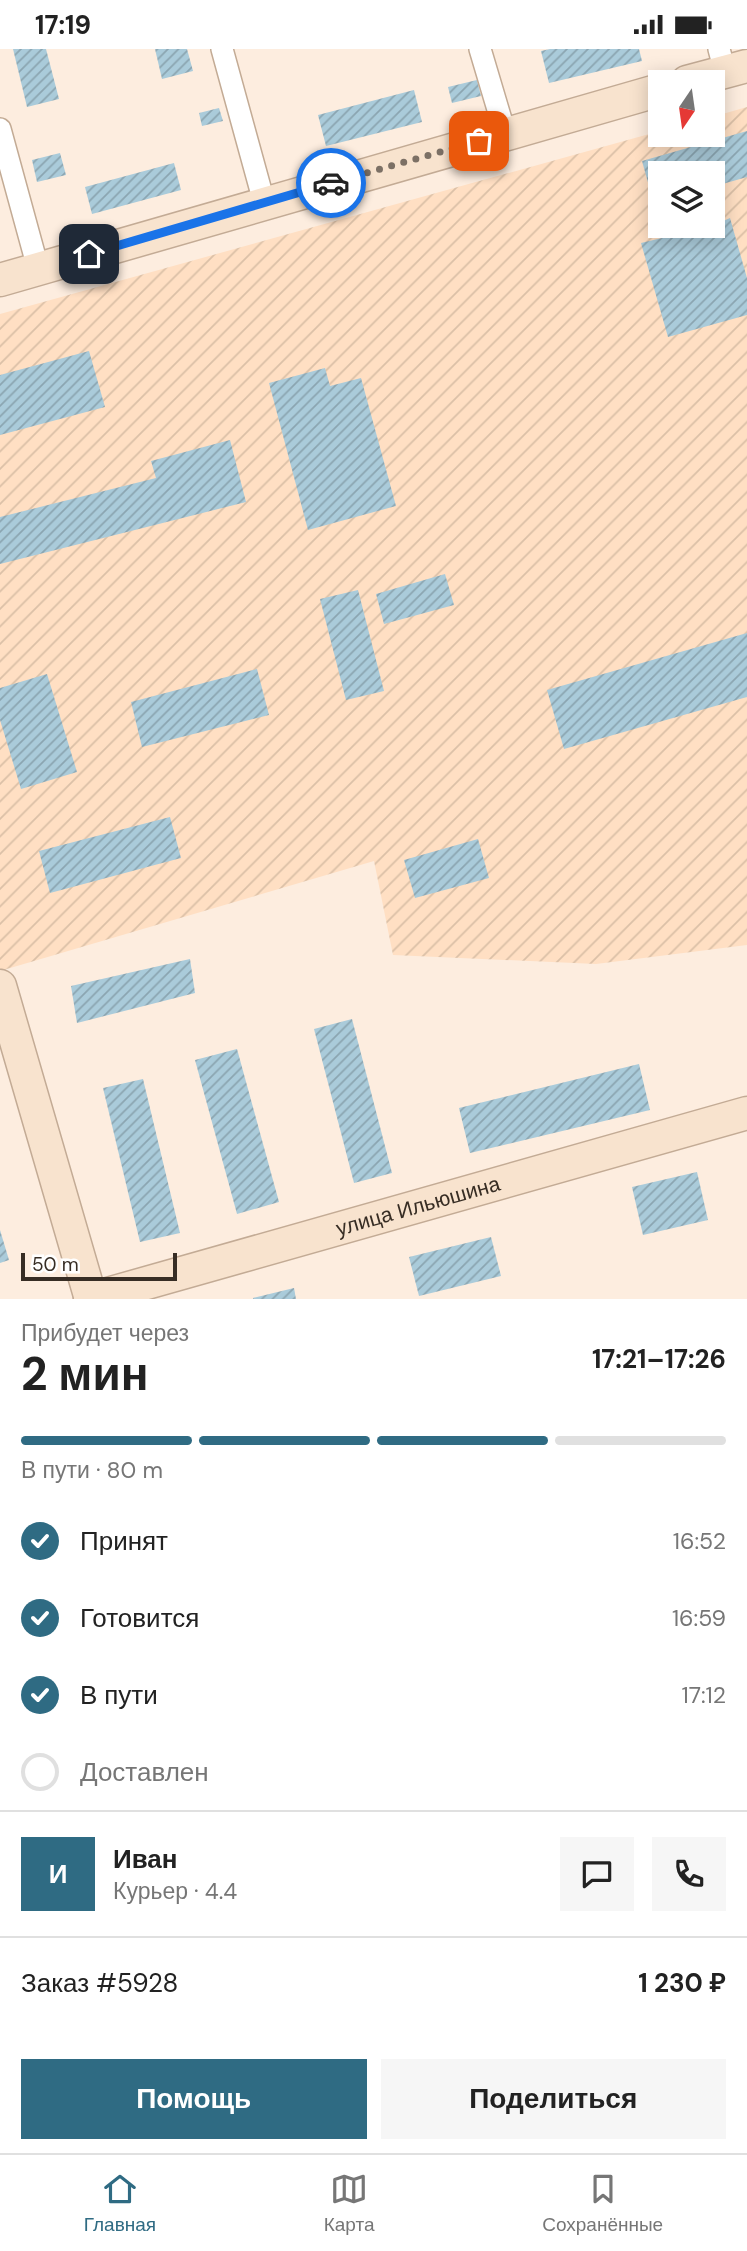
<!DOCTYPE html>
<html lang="ru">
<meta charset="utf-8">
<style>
body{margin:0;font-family:"DM Sans",sans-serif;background:#f6f6f6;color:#222;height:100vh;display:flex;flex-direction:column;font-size:26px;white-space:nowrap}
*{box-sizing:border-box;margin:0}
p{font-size:23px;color:#767676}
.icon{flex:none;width:38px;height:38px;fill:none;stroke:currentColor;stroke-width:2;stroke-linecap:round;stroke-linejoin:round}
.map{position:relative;height:1250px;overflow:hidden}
.panel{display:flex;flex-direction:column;background:#fff;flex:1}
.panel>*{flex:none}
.needle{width:46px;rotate:193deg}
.fabs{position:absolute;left:648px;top:21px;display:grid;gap:14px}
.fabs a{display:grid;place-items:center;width:77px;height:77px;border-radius:0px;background:#fff;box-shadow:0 4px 18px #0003;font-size:35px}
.scale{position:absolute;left:21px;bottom:18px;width:156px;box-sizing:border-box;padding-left:7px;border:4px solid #372d24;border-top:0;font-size:19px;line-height:24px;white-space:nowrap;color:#372d24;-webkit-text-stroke:5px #fff;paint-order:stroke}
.pin{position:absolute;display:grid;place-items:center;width:60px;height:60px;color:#fff;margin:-30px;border-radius:14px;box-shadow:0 4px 10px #0006}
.courier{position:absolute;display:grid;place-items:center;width:70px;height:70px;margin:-35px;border:5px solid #1a73e8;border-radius:50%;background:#fff;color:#222;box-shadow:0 2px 9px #0007}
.headline em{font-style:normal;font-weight:700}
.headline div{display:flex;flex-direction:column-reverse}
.headline{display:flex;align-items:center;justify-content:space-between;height:119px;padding:0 21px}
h1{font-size:46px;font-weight:700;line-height:52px}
.bar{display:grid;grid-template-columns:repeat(4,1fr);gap:10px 7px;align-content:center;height:84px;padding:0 21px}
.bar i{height:9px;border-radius:5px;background:#e0e0e0}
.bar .current{background:#2f6b83}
.bar p{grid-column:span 4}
.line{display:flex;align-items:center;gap:18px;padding:0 21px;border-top:2px solid #e0e0e0}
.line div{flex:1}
.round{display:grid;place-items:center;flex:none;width:74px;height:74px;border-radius:0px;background:#f6f6f6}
ol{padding:0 21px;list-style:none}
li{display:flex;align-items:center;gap:21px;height:77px}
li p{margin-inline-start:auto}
li .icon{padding:7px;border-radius:50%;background:#2f6b83;color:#fff;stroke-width:4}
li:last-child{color:#767676}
li i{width:38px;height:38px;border:4px solid #e0e0e0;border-radius:50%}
.button{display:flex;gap:14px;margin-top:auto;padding:14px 21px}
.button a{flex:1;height:80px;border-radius:0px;background:#2f6b83;color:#fff;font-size:28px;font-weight:700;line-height:80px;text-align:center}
.button a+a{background:#f6f6f6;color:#222}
.status{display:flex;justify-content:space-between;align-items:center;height:49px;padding:0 35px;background:#fff;direction:ltr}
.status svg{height:19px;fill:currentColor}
.dock{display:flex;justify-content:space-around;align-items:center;height:98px;border-top:2px solid #e0e0e0;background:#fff;font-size:19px;color:#767676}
.dock a{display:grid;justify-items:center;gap:4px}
.dock .current{color:#2f6b83}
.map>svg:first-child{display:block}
.industrial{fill:url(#industrial-furrows);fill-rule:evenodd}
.building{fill:url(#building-hatch)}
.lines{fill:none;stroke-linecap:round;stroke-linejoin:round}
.street-casing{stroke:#c3ab95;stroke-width:24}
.secondary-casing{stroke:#c3ab95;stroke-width:35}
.street{stroke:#fff;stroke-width:21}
.secondary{stroke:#f8e3ce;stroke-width:32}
.done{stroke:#7c7065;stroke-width:7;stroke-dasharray:0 12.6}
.route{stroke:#1a73e8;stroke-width:9}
.labels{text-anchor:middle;stroke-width:7;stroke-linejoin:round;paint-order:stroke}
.street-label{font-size:21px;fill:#372d24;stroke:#fff}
</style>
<div class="status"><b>17:19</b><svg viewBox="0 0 49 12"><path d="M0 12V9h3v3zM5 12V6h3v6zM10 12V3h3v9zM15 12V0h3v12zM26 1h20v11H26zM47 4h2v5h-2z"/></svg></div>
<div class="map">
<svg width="747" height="1250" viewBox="0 0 747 1250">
<defs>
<pattern id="industrial-furrows" width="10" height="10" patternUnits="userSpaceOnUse" patternTransform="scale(1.75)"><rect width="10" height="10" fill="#ffdfc3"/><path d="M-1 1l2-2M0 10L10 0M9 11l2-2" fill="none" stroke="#dbc0a7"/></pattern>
<pattern id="building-hatch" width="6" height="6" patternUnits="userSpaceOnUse" patternTransform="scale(1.75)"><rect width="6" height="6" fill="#aacbda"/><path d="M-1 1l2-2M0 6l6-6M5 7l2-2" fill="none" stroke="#8ba5b1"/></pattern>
</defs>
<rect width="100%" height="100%" fill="#fdeddf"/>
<path class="industrial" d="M747,58V896L596,915L393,906L374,812L0,922V265L660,82V86H712V68ZM660,124H712V177H660Z"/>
<g class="building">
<polygon points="13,0 46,0 59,50 27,58"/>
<polygon points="155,0 187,0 193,22 162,30"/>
<polygon points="550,0 639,0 642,12 549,34 541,2"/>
<polygon points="477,31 481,47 452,54 448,38"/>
<polygon points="414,41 422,73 326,97 318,66"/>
<polygon points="219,59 223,72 202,77 199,64"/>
<polygon points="747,82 747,128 712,138 712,124 660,124 660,153 654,155 642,112"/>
<polygon points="60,104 66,126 37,133 32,111"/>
<polygon points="174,114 181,141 92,165 85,138"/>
<polygon points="730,169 747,229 747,266 668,288 641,194 712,177"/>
<polygon points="89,302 105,358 0,386 0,326"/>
<polygon points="325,319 330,337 361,329 396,457 308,481 269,334"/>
<polygon points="230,391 246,453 0,515 0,468 156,429 151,412"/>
<polygon points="445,525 454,556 384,575 376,545"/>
<polygon points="358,541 384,642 346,651 320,550"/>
<polygon points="747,584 747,648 564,700 547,641"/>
<polygon points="257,620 269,666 142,698 131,653"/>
<polygon points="47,625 77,723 21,740 0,671 0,639"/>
<polygon points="170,768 181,809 50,844 39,802"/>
<polygon points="478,790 489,829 415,849 404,811"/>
<polygon points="190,910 195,944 77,974 71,937"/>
<polygon points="352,970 392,1124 354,1134 314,980"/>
<polygon points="237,1000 279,1153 237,1165 195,1011"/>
<polygon points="639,1015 650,1061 470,1104 459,1059"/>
<polygon points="143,1030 180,1184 140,1193 103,1039"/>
<polygon points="697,1123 708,1171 643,1186 632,1138"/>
<polygon points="0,1181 9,1211 0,1214"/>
<polygon points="491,1188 501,1227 419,1247 409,1208"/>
<polygon points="294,1239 296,1250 253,1250 253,1249"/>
</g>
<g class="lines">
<defs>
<g id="street">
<polyline points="222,0 264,153"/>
<polyline points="480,0 505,84"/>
<polyline points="719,0 725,23"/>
<polyline points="0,80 38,219"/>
</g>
<g id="secondary">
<polyline points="687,33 747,17"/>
<polyline points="0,231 660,41"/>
<polyline points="0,937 91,1250"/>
<path id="s1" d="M90,1250L747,1064"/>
</g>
</defs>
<use href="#street" class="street-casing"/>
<use href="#secondary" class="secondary-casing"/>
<use href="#street" class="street"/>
<use href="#secondary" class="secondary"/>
</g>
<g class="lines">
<polyline class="done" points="331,134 479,92"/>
<polyline class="route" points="89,205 331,134"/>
</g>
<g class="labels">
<g class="street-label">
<text dy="7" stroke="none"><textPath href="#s1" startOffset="341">улица Ильюшина</textPath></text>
</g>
</g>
</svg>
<div class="fabs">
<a><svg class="needle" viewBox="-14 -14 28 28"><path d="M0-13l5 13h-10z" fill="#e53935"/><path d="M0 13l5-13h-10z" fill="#767676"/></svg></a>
<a><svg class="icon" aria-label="layers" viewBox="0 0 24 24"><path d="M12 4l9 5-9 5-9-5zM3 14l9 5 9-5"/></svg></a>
</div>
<div class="scale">50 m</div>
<div class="pin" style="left:479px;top:92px;background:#ea580c"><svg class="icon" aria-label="bag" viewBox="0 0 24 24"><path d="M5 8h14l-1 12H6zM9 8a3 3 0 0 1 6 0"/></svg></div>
<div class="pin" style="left:89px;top:205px;background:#1f2937"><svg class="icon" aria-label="home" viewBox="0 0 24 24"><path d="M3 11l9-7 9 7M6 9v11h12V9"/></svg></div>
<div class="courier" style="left:331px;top:134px"><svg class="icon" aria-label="car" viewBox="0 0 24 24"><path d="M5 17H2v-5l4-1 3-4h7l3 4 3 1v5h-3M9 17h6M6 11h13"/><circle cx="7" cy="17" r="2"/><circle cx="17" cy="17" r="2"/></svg></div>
</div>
<section class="panel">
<div class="headline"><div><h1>2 мин</h1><p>Прибудет через</p></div><em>17:21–17:26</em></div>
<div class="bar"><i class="current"></i><i class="current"></i><i class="current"></i><i></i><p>В пути · 80 m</p></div>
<ol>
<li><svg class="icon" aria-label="check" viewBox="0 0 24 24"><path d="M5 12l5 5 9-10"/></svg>Принят<p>16:52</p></li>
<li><svg class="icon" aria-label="check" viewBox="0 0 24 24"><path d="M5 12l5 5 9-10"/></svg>Готовится<p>16:59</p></li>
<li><svg class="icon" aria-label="check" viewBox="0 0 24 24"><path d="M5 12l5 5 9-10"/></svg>В пути<p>17:12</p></li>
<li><i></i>Доставлен</li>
</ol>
<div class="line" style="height:126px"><b class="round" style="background:#2f6b83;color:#fff">И</b><div><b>Иван</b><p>Курьер · 4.4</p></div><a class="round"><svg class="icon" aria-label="chat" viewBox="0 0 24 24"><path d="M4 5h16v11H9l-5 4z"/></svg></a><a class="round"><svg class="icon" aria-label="phone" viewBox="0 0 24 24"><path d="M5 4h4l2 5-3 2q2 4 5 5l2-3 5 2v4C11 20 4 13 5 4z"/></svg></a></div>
<div class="line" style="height:91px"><div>Заказ #5928</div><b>1 230 ₽</b></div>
<div class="button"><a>Помощь</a><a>Поделиться</a></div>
</section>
<nav class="dock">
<a class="current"><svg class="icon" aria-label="home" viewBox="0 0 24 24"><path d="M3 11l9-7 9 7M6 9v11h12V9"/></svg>Главная</a>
<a><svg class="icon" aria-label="map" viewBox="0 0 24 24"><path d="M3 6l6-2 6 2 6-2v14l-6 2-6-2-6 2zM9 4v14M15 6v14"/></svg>Карта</a>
<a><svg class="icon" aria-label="saved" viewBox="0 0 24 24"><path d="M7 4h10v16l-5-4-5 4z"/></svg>Сохранённые</a>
</nav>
